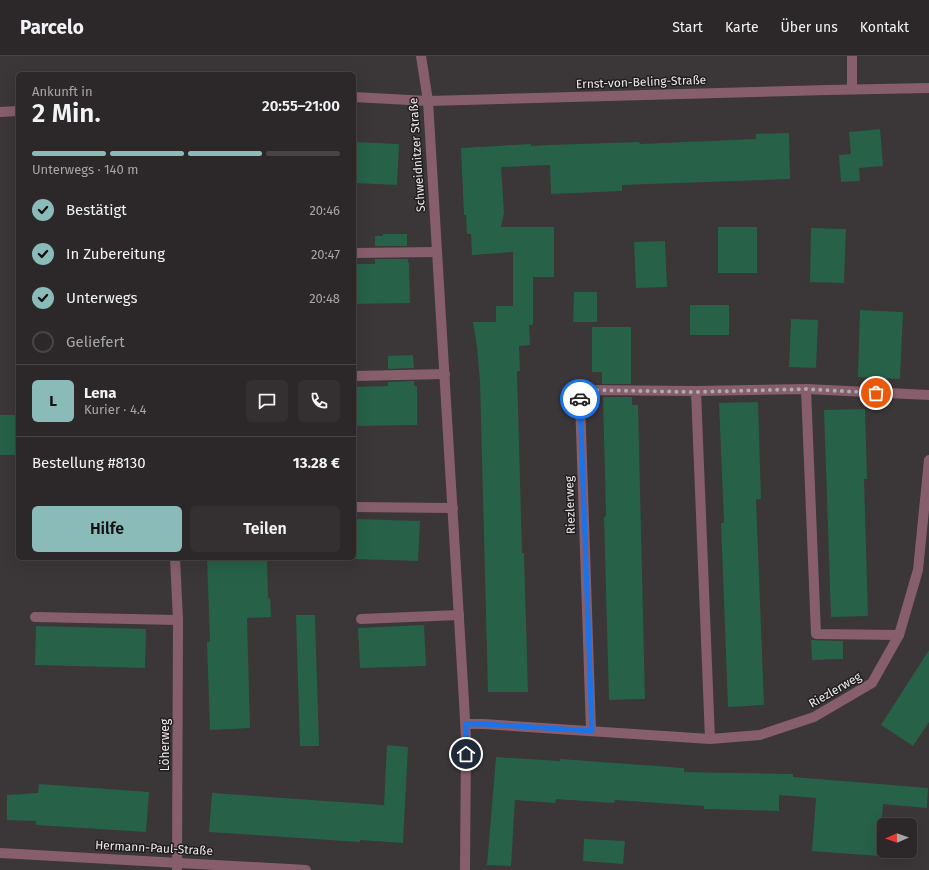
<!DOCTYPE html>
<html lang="de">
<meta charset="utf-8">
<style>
body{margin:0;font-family:"Fira Sans",sans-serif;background:#343031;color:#f1f3f6;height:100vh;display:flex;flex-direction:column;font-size:15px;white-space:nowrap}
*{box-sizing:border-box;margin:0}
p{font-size:13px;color:#a6a6a8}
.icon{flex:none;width:22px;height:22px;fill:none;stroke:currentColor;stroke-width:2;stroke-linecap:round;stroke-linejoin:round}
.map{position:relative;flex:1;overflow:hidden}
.side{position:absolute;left:16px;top:16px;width:340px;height:488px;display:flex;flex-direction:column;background:#2c2829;border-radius:6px;box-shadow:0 4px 16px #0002,0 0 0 1px #484446}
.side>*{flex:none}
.needle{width:26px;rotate:268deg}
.fabs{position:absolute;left:877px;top:762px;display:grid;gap:8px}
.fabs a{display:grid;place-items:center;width:40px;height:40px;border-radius:6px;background:#2c2829;box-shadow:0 4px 16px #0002,0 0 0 1px #484446;font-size:20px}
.pin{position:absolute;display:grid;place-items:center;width:34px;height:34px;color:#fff;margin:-17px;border:2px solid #fff;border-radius:50%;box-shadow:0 1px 4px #0007}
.courier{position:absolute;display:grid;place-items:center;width:40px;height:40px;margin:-20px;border:3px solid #1a73e8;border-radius:50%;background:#fff;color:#222;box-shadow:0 1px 5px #0007}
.head em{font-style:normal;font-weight:600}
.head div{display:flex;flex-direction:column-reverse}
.head{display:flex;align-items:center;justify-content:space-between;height:68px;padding:0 16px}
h1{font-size:26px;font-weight:600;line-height:30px}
.bar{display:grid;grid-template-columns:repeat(4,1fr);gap:6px 4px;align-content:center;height:48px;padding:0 16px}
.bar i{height:5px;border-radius:3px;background:#484446}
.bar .current{background:#8bbbb9}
.bar p{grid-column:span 4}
.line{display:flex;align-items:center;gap:10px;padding:0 16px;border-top:1px solid #484446}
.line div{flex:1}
.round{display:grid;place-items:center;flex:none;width:42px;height:42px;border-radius:6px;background:#343031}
ol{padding:0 16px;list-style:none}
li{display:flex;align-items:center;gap:12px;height:44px}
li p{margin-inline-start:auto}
li .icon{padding:4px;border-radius:50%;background:#8bbbb9;color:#111;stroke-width:4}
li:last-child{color:#a6a6a8}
li i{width:22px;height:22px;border:2px solid #484446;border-radius:50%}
.cta{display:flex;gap:8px;margin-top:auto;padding:8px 16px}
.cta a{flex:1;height:46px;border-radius:6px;background:#8bbbb9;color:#111;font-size:16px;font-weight:600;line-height:46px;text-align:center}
.cta a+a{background:#343031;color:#f1f3f6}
header{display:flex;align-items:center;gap:24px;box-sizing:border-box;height:56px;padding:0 20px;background:#2c2829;border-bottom:1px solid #484446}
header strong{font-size:19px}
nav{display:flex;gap:22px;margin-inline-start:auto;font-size:14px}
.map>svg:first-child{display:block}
.building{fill:#266148}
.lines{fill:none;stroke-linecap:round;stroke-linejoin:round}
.service{stroke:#875e6c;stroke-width:10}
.minor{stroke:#875e6c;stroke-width:10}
.done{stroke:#afabac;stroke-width:4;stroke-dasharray:0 7.2}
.route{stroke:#1a73e8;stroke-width:5}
.labels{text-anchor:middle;stroke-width:3;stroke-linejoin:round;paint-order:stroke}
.street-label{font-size:12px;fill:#eeeaeb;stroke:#211e1f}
</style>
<header>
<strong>Parcelo</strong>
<nav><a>Start</a><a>Karte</a><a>Über uns</a><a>Kontakt</a></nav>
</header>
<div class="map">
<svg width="929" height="814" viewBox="0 0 929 814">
<rect width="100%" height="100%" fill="#3b3637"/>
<g class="building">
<polygon points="880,73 883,110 859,112 860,125 841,126 839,99 851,98 849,76"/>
<polygon points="789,77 790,123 622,129 622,135 551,138 550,109 501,111 504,157 501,171 554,171 554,221 533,221 533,269 529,269 530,289 519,290 520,315 517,315 522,497 524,497 528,636 488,636 480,325 477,291 473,266 496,266 496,250 513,250 513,196 472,199 471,178 467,178 466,159 464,159 461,92 531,88 531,90 549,89 639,86 640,88 756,83 756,78"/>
<polygon points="354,86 399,88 397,129 354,127"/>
<rect x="718" y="171" width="39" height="46"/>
<polygon points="811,172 846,173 844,227 810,226"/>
<polygon points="383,178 407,178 407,190 375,190 375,180 383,180"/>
<polygon points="665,185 667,231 636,232 634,186"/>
<polygon points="375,203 408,203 408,207 409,207 410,247 354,248 354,208 375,208"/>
<polygon points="574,236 597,236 597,266 573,266"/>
<rect x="690" y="249" width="39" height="30"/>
<polygon points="860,254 903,256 900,323 858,321"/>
<polygon points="791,263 818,264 816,312 789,311"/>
<polygon points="592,271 631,271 631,328 602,328 602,316 592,316"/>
<polygon points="413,299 414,312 388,313 388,300"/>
<polygon points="414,325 414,330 417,330 417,369 354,370 354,331 388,330 388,326"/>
<polygon points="603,341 632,341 632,349 638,349 645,643 609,644 604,461 606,460"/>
<polygon points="758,346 761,443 756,443 764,649 728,651 721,467 724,467 719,347"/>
<polygon points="865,353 867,423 864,423 868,560 831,561 824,354"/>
<rect x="0" y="359" width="18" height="40"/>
<polygon points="354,463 420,465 418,505 354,503"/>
<polygon points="207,502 267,502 268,542 270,542 271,561 247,562 250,672 210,674 207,586 210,586"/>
<polygon points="296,559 315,559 319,690 300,690"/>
<polygon points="424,569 426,610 360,612 358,572"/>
<polygon points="36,570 146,573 145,612 35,609"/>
<polygon points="811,584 843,585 843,603 812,604"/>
<polygon points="929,594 929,666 913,690 881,669"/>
<polygon points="387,689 408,691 403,787 360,784 360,786 209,776 212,737 384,749"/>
<polygon points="496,701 560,705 560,703 684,712 684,716 793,718 793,721 928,732 927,752 883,748 879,800 812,795 816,742 779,739 779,755 704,753 704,750 615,744 614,747 556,743 555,747 515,744 511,810 487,809"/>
<polygon points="39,728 149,736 146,776 36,769 36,765 7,764 7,739 38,737"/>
<polygon points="584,783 625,785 623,808 583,805"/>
</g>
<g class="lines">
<g class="service">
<polyline points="354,197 437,196"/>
<polyline points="354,320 445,318"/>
<polyline points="806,333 816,578 899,579"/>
<polyline points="696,335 710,683"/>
<polyline points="354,451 453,452"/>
<polyline points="35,561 178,564"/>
<polyline points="361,563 459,559"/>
<polyline points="591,675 580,344 587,334 696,335 806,333 929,339"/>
</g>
<g class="minor">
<polyline points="421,0 428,45 464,646 466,683 465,814"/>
<polyline points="852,0 852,33"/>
<polyline points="354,41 428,45 828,34 929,32"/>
<polyline points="0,56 18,55"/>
<polyline points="175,502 178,564 177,814"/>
<polyline points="466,668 483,668 710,683 760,679 814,661 872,627 899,579 918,514 929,404"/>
<polyline points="0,797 306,814"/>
</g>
</g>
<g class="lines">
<polyline class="done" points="580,343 587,334 696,336 806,333 876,337"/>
<polyline class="route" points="466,698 466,668 483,668 592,675 580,343"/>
</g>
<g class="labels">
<g class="street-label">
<text transform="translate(641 26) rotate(-2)" y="4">Ernst-von-Beling-Straße</text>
<text transform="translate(417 99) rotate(-94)" y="4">Schweidnitzer Straße</text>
<text transform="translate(570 449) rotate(-92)" y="4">Riezlerweg</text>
<text transform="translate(835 634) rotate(-30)" y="4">Riezlerweg</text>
<text transform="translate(165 689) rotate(-90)" y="4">Löherweg</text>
<text transform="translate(154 792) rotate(3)" y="4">Hermann-Paul-Straße</text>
</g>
</g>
</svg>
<div class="fabs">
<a><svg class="needle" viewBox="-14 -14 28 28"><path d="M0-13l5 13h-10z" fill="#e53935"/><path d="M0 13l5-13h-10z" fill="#a6a6a8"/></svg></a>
</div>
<div class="pin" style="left:876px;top:337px;background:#ea580c"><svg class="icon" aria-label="bag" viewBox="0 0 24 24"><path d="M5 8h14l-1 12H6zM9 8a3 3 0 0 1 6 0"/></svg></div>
<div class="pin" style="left:466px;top:698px;background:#1f2937"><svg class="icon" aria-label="home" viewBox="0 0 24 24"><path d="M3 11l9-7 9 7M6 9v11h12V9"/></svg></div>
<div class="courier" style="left:580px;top:343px"><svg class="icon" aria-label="car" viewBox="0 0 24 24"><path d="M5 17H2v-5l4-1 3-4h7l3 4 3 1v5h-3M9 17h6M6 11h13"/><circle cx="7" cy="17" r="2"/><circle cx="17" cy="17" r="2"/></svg></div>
<section class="side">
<div class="head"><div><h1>2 Min.</h1><p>Ankunft in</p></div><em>20:55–21:00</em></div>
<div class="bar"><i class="current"></i><i class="current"></i><i class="current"></i><i></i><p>Unterwegs · 140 m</p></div>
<ol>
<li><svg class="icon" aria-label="check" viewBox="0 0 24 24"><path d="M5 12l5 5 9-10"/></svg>Bestätigt<p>20:46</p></li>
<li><svg class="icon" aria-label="check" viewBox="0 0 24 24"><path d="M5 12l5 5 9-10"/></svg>In Zubereitung<p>20:47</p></li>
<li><svg class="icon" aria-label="check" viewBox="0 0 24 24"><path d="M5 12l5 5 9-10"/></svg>Unterwegs<p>20:48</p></li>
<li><i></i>Geliefert</li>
</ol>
<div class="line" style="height:72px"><b class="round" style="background:#8bbbb9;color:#111">L</b><div><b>Lena</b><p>Kurier · 4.4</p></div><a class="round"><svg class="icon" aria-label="chat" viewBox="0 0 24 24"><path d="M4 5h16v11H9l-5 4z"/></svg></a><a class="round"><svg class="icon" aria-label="phone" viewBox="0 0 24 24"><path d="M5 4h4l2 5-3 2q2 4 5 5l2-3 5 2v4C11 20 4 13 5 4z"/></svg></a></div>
<div class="line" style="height:52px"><div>Bestellung #8130</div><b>13.28 €</b></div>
<div class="cta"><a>Hilfe</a><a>Teilen</a></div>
</section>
</div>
